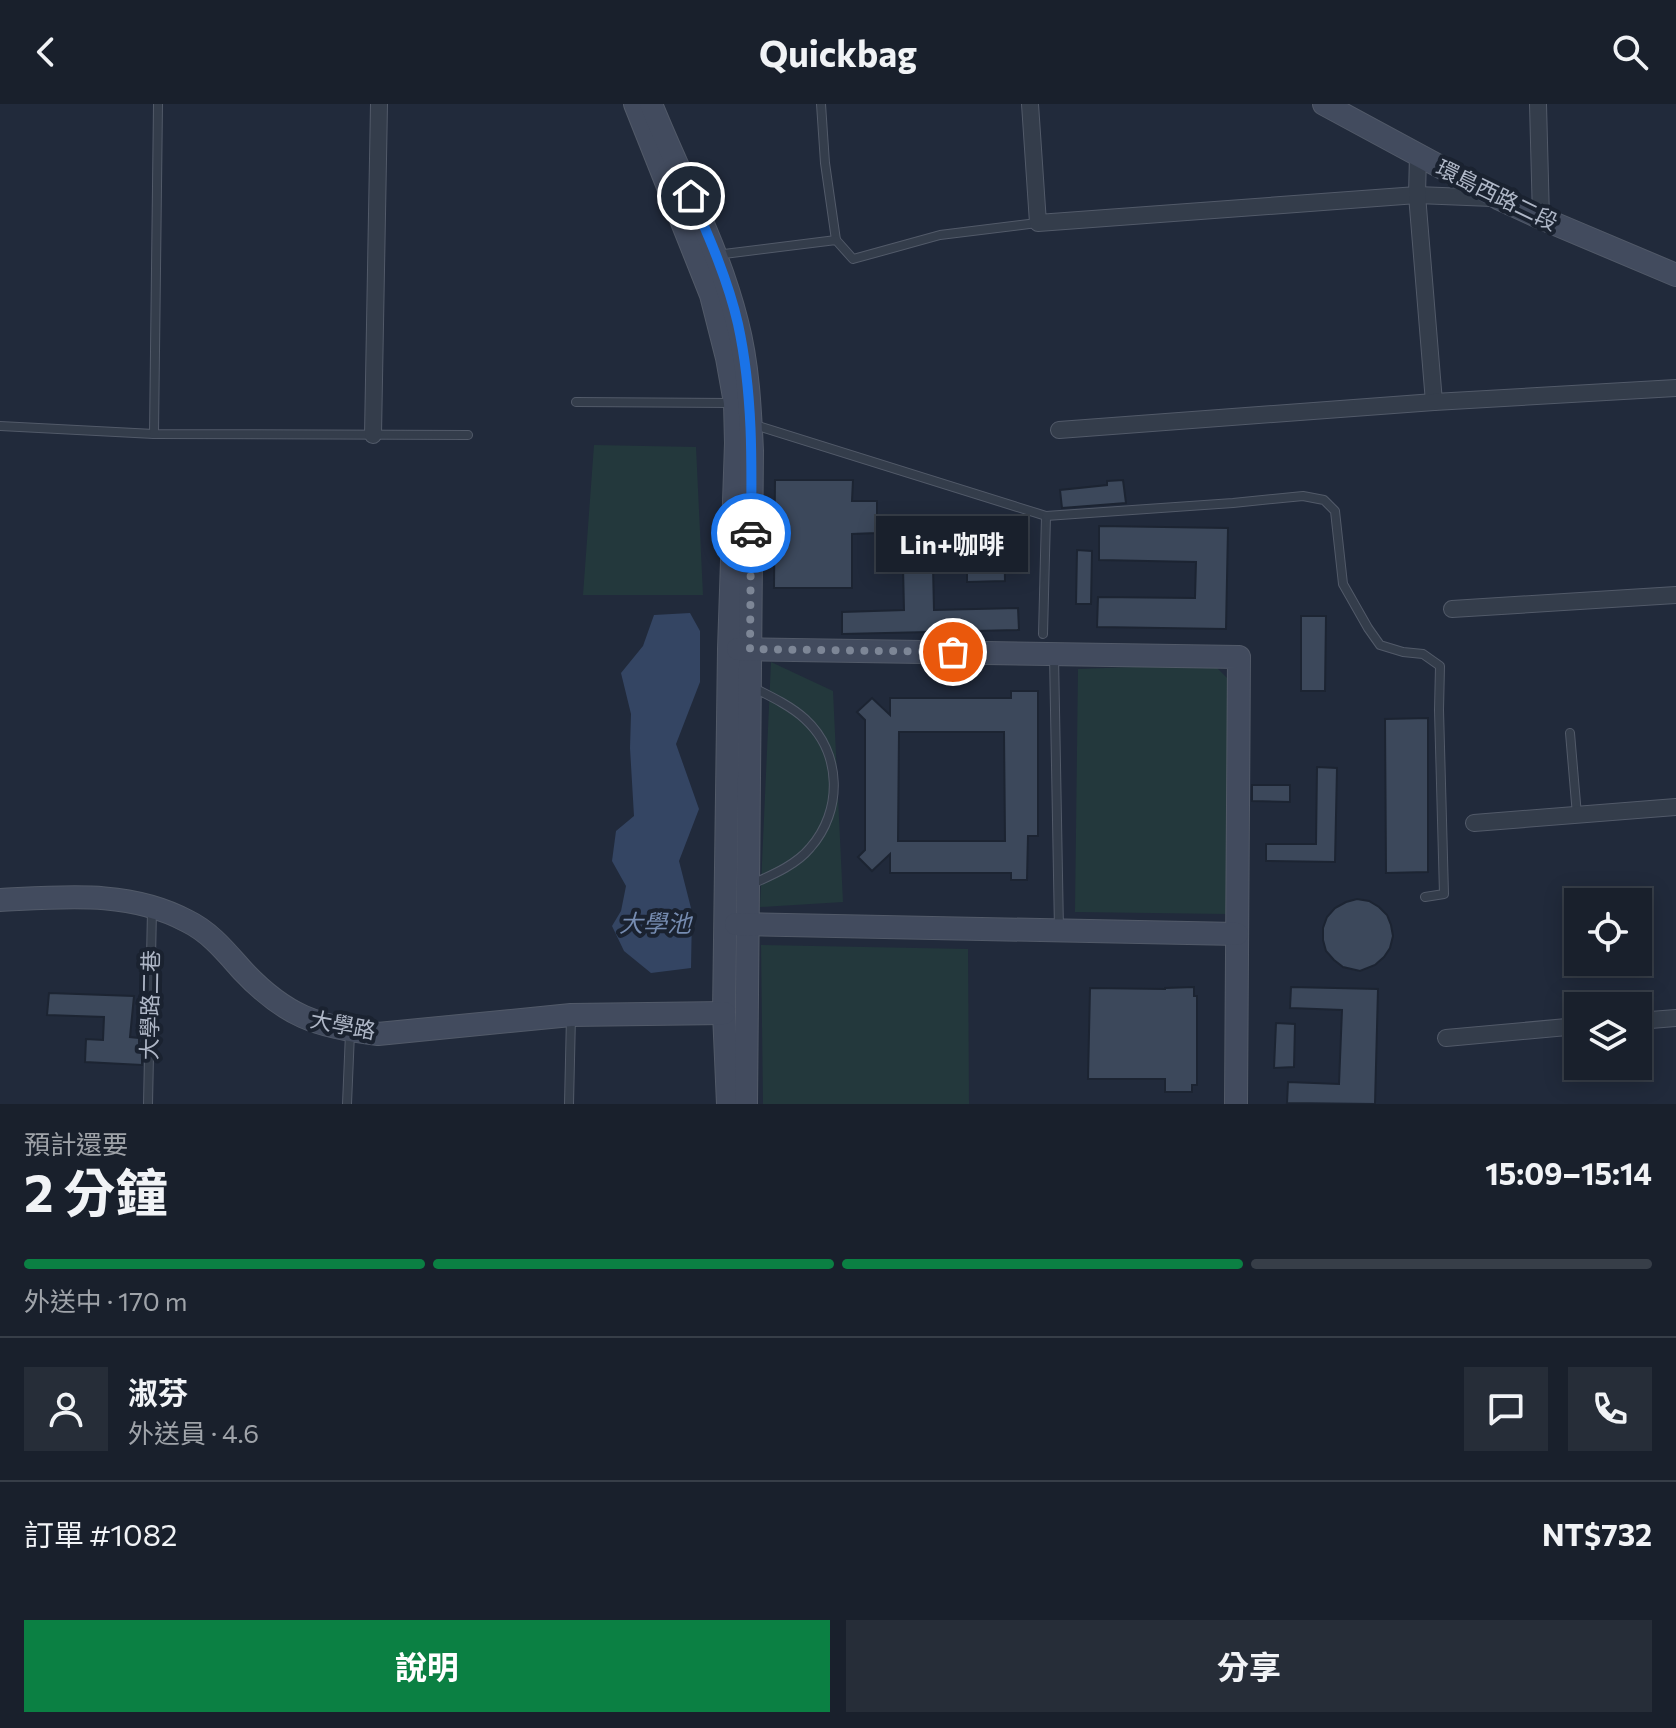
<!DOCTYPE html>
<html lang="zh-TW">
<meta charset="utf-8">
<style>
body{margin:0;font-family:Commissioner,"Noto Sans TC",sans-serif;background:#262d38;color:#f1f3f6;height:100vh;display:flex;flex-direction:column;font-size:30px;white-space:nowrap}
*{box-sizing:border-box;margin:0}
p{font-size:26px;color:#9fa3a9}
.icon{flex:none;width:44px;height:44px;fill:none;stroke:currentColor;stroke-width:2;stroke-linecap:round;stroke-linejoin:round}
.map{position:relative;height:1000px;overflow:hidden}
.drawer{display:flex;flex-direction:column;background:#19202c;flex:1}
.drawer>*{flex:none}
.buttons{position:absolute;left:1564px;top:784px;display:grid;gap:16px}
.buttons a{display:grid;place-items:center;width:88px;height:88px;border-radius:0px;background:#19202c;box-shadow:0 4px 20px #0003,0 0 0 2px #373e48;font-size:40px}
.pin{position:absolute;display:grid;place-items:center;width:68px;height:68px;color:#fff;margin:-34px;border:4px solid #fff;border-radius:50%;box-shadow:0 2px 8px #0007}
.courier{position:absolute;display:grid;place-items:center;width:80px;height:80px;margin:-40px;border:6px solid #1a73e8;border-radius:50%;background:#fff;color:#222;box-shadow:0 2px 10px #0007}
.bubble{position:absolute;height:56px;border-radius:0px;background:#19202c;box-shadow:0 4px 20px #0003,0 0 0 2px #373e48;font-size:26px;font-weight:700;line-height:56px;text-align:center}
.overview em{font-style:normal;font-weight:700}
.overview div{display:flex;flex-direction:column-reverse}
.overview{display:flex;align-items:center;justify-content:space-between;height:136px;padding:0 24px}
h1{font-size:52px;font-weight:700;line-height:60px}
.bar{display:grid;grid-template-columns:repeat(4,1fr);gap:12px 8px;align-content:center;height:96px;padding:0 24px}
.bar i{height:10px;border-radius:6px;background:#373e48}
.bar .current{background:#0b8043}
.bar p{grid-column:span 4}
.line{display:flex;align-items:center;gap:20px;padding:0 24px;border-top:2px solid #373e48}
.line div{flex:1}
.round{display:grid;place-items:center;flex:none;width:84px;height:84px;border-radius:0px;background:#262d38}
.primary-button{display:flex;gap:16px;margin-top:auto;padding:16px 24px}
.primary-button a{flex:1;height:92px;border-radius:0px;background:#0b8043;color:#fff;font-size:32px;font-weight:700;line-height:92px;text-align:center}
.primary-button a+a{background:#262d38;color:#f1f3f6}
header{display:flex;justify-content:space-between;align-items:center;height:104px;padding:0 24px;background:#19202c;font-size:36px;font-weight:700}
.map>svg:first-child{display:block}
.green{fill:#23383c}
.water{fill:#344563}
.building{fill:#3c485b;stroke:#1c2432;stroke-width:2;fill-rule:evenodd}
.lines{fill:none;stroke-linecap:round;stroke-linejoin:round}
.lane-casing{stroke:#525a69;stroke-width:10}
.street-casing{stroke:#525a69;stroke-width:18}
.secondary-casing{stroke:#525a69;stroke-width:24}
.lane{stroke:#343d4b;stroke-width:8}
.street{stroke:#343d4b;stroke-width:16}
.secondary{stroke:#424b5e;stroke-width:22}
.done{stroke:#7d8696;stroke-width:8;stroke-dasharray:0 14.4}
.route{stroke:#1a73e8;stroke-width:10}
.labels{text-anchor:middle;stroke-width:8;stroke-linejoin:round;paint-order:stroke}
.street-label{font-size:22px;fill:#afb7c7;stroke:#1a2230}
.water-label{font-size:24px;font-style:italic;fill:#768cb1;stroke:#1a2230}
</style>
<header><svg class="icon" aria-label="back" viewBox="0 0 24 24"><path d="M15 5l-7 7 7 7"/></svg>Quickbag<svg class="icon" aria-label="search" viewBox="0 0 24 24"><circle cx="10" cy="10" r="6"/><path d="M15 15l6 6"/></svg></header>
<div class="map">
<svg width="1676" height="1000" viewBox="0 0 1676 1000">
<rect width="100%" height="100%" fill="#212a3b"/>
<g class="green">
<polygon points="594,341 696,343 703,491 583,491"/>
<polygon points="771,558 833,587 843,798 760,803"/>
<polygon points="1213,560 1227,574 1227,810 1075,808 1078,565"/>
<polygon points="761,841 968,845 969,1000 763,1000"/>
</g>
<polygon class="water" points="690,509 700,527 700,578 676,640 699,705 679,757 692,808 691,864 651,869 624,847 612,822 621,807 626,782 612,757 616,727 634,712 630,644 631,610 621,569 643,542 654,511"/>
<g class="building">
<polygon points="775,376 853,376 852,397 877,397 877,429 852,430 852,484 774,484"/>
<polygon points="1123,376 1126,399 1062,404 1060,386 1107,381 1107,377"/>
<polygon points="1004,421 1005,477 967,478 967,462 933,462 934,506 1018,504 1019,526 842,530 842,508 904,506 903,463 894,463 894,423"/>
<polygon points="1099,422 1228,424 1226,525 1097,523 1098,493 1195,494 1196,458 1099,456"/>
<polygon points="1077,446 1092,447 1091,500 1076,500"/>
<polygon points="1301,512 1326,512 1325,587 1301,587"/>
<path d="M1011,587H1038V732H1028L1027,776H1011V769H890V750L872,767L858,753L865,746V616L857,608L872,594L890,611V594H1011ZM899,628H1004L1005,737H898Z"/>
<polygon points="1428,614 1428,768 1386,769 1385,615"/>
<polygon points="1317,663 1337,664 1335,758 1266,757 1266,740 1316,740"/>
<polygon points="1252,681 1290,681 1290,698 1252,697"/>
<polygon points="1357,795 1369,797 1379,803 1387,811 1391,821 1393,832 1390,844 1384,853 1375,861 1360,867 1343,863 1334,856 1326,847 1323,836 1323,824 1327,813 1335,804 1346,798"/>
<polygon points="1194,883 1194,892 1197,892 1197,981 1192,981 1192,988 1165,988 1165,975 1088,975 1090,884 1165,885 1165,884"/>
<polygon points="1291,883 1378,885 1375,1000 1287,999 1288,978 1339,980 1342,906 1290,904"/>
<polygon points="49,889 134,892 130,933 139,934 139,939 142,939 142,961 85,958 86,935 103,936 104,913 47,911"/>
<polygon points="1276,919 1295,920 1294,963 1274,964"/>
</g>
<g class="lines">
<defs>
<g id="lane">
<polyline points="821,0 825,59 836,136"/>
<polyline points="716,151 836,136 853,155 940,131 1037,119"/>
<polyline points="576,298 731,299"/>
<polyline points="755,321 1046,412 1043,530"/>
<polyline points="0,322 154,330 468,331"/>
<polyline points="154,330 158,0"/>
<polyline points="1046,412 1233,399 1303,392 1324,396 1335,407 1343,480 1368,524 1380,541 1403,548 1423,550 1440,562 1439,606 1444,790 1425,793"/>
<polyline points="1054,551 1059,826"/>
<path d="M752,583C770,592 791,602 805,615C842,649 843,707 810,744C796,761 772,771 752,780"/>
<polyline points="1570,629 1577,711"/>
<polyline points="148,1000 152,806"/>
<polyline points="347,1000 350,929"/>
<polyline points="569,1000 571,912"/>
</g>
<g id="street">
<polyline points="1030,0 1038,119 1417,91 1492,94"/>
<polyline points="1538,0 1541,114"/>
<polyline points="1418,51 1417,91 1434,298"/>
<polyline points="1059,326 1434,298 1676,284"/>
<polyline points="373,331 379,0"/>
<polyline points="1452,505 1676,491"/>
<polyline points="1474,719 1676,703"/>
<polyline points="1638,917 1676,914"/>
<polyline points="1446,934 1578,922"/>
</g>
<g id="secondary">
<polyline points="635,0 711,191 727,254 735,299 736,339 729,545 724,909 728,1000"/>
<path d="M651,0C680,72 718,142 737,218C748,260 750,304 752,347L746,1000"/>
<polyline points="1324,0 1498,94 1541,114 1676,171"/>
<polyline points="738,545 1239,553 1236,1000"/>
<path d="M0,796C64,793 129,786 187,817C210,828 226,848 242,866C285,912 317,923 378,930L571,911L724,909"/>
<polyline points="736,820 1237,830"/>
</g>
</defs>
<use href="#lane" class="lane-casing"/>
<use href="#street" class="street-casing"/>
<use href="#secondary" class="secondary-casing"/>
<use href="#lane" class="lane"/>
<use href="#street" class="street"/>
<use href="#secondary" class="secondary"/>
</g>
<g class="lines">
<polyline class="done" points="751,429 750,545 953,548"/>
<path class="route" d="M691,92C709,133 728,176 738,220C753,289 752,359 751,429"/>
</g>
<g class="labels">
<g class="street-label">
<text transform="translate(1497 91) rotate(26)" y="8">環島西路二段</text>
<text transform="translate(150 901) rotate(-89)" y="8">大學路二巷</text>
<text transform="translate(343 921) rotate(11)" y="8">大學路</text>
</g>
<g class="water-label">
<text x="655" y="828">大學池</text>
</g>
</g>
</svg>
<div class="buttons">
<a><svg class="icon" aria-label="locate" viewBox="0 0 24 24"><circle cx="12" cy="12" r="6"/><path d="M12 2v4M12 18v4M2 12h4M18 12h4"/></svg></a>
<a><svg class="icon" aria-label="layers" viewBox="0 0 24 24"><path d="M12 4l9 5-9 5-9-5zM3 14l9 5 9-5"/></svg></a>
</div>
<div class="pin" style="left:953px;top:548px;background:#ea580c"><svg class="icon" aria-label="bag" viewBox="0 0 24 24"><path d="M5 8h14l-1 12H6zM9 8a3 3 0 0 1 6 0"/></svg></div>
<div class="pin" style="left:691px;top:92px;background:#1f2937"><svg class="icon" aria-label="home" viewBox="0 0 24 24"><path d="M3 11l9-7 9 7M6 9v11h12V9"/></svg></div>
<div class="courier" style="left:751px;top:429px"><svg class="icon" aria-label="car" viewBox="0 0 24 24"><path d="M5 17H2v-5l4-1 3-4h7l3 4 3 1v5h-3M9 17h6M6 11h13"/><circle cx="7" cy="17" r="2"/><circle cx="17" cy="17" r="2"/></svg></div>
<div class="bubble" style="left:876px;top:412px;width:152px">Lin+咖啡</div>
</div>
<section class="drawer">
<div class="overview"><div><h1>2 分鐘</h1><p>預計還要</p></div><em>15:09–15:14</em></div>
<div class="bar"><i class="current"></i><i class="current"></i><i class="current"></i><i></i><p>外送中 · 170 m</p></div>
<div class="line" style="height:144px"><a class="round"><svg class="icon" aria-label="person" viewBox="0 0 24 24"><circle cx="12" cy="8" r="4"/><path d="M4 21q1-7 8-7t8 7"/></svg></a><div><b>淑芬</b><p>外送員 · 4.6</p></div><a class="round"><svg class="icon" aria-label="chat" viewBox="0 0 24 24"><path d="M4 5h16v11H9l-5 4z"/></svg></a><a class="round"><svg class="icon" aria-label="phone" viewBox="0 0 24 24"><path d="M5 4h4l2 5-3 2q2 4 5 5l2-3 5 2v4C11 20 4 13 5 4z"/></svg></a></div>
<div class="line" style="height:104px"><div>訂單 #1082</div><b>NT$732</b></div>
<div class="primary-button"><a>說明</a><a>分享</a></div>
</section>
